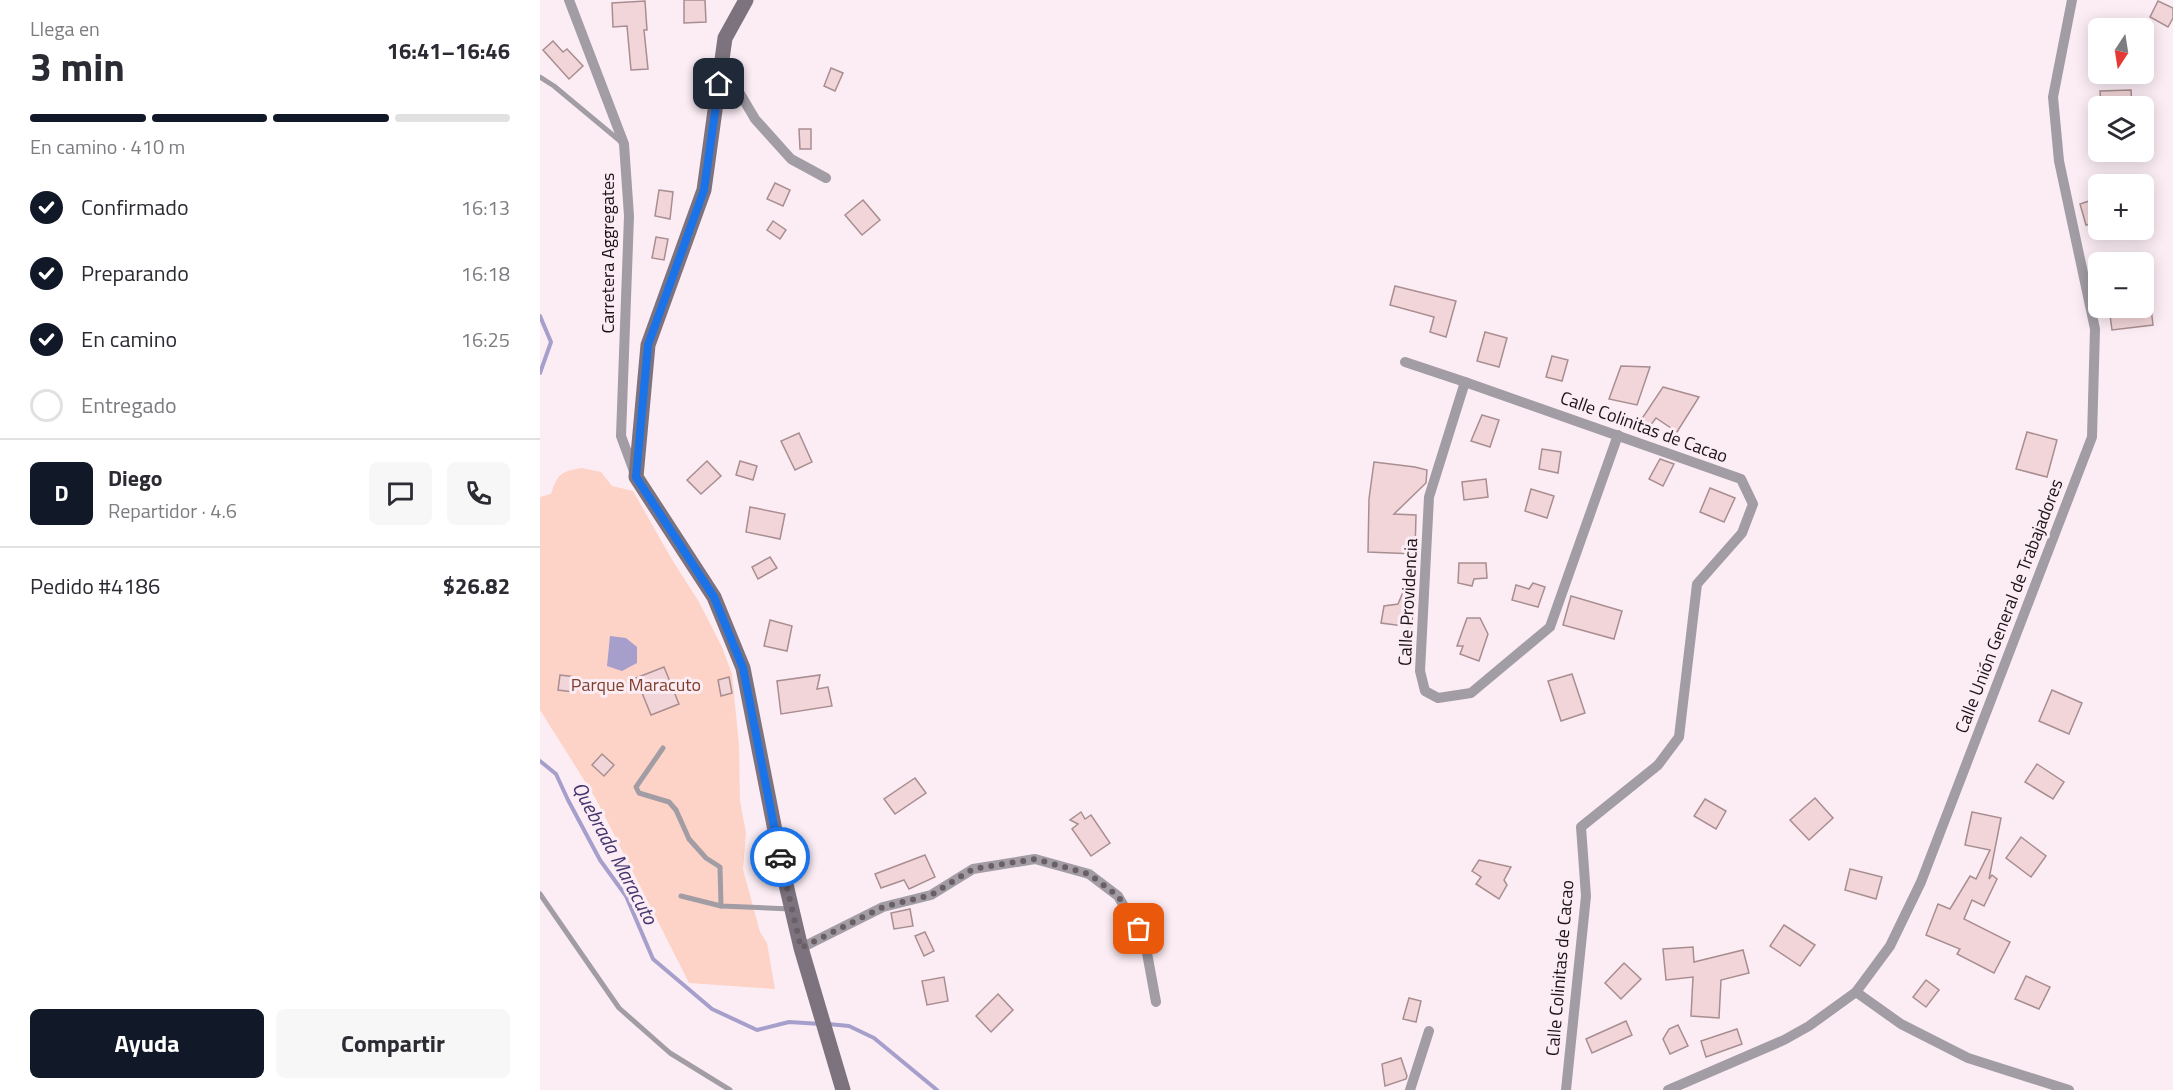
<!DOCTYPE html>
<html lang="es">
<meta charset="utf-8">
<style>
body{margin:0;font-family:"Titillium Web",sans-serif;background:#f7f7f7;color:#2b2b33;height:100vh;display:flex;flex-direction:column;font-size:22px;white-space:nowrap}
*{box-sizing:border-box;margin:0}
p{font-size:20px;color:#7c7c81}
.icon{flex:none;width:33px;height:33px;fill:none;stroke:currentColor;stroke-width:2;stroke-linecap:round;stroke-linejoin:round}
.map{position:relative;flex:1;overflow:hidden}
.panel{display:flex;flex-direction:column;background:#fff;width:540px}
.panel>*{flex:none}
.needle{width:39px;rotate:192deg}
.fabs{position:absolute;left:1548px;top:18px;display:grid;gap:12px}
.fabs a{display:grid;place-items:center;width:66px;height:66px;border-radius:9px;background:#fff;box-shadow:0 3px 15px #0003;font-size:30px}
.pin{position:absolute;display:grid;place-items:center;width:51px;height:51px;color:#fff;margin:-26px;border-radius:12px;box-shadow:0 3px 9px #0006}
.courier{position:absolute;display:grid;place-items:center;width:60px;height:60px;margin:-30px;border:4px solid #1a73e8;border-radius:50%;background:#fff;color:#222;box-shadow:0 2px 8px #0007}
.head em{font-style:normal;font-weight:700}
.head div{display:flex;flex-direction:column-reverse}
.head{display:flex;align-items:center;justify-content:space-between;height:102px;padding:0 30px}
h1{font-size:39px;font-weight:700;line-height:45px}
.bar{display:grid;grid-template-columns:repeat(4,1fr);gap:9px 6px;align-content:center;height:72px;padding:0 30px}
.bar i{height:8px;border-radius:4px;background:#e1e1e2}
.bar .on{background:#111827}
.bar p{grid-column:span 4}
.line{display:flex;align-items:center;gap:15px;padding:0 30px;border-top:2px solid #e1e1e2}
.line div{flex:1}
.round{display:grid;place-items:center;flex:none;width:63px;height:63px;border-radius:9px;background:#f7f7f7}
ol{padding:0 30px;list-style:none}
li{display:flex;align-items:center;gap:18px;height:66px}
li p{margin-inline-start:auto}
li .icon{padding:6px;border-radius:50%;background:#111827;color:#fff;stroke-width:4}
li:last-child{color:#7c7c81}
li i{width:33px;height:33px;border:3px solid #e1e1e2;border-radius:50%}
.primary-button{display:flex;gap:12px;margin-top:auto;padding:12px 30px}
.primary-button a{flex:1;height:69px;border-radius:9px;background:#111827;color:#fff;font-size:24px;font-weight:700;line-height:69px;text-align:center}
.primary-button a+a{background:#f7f7f7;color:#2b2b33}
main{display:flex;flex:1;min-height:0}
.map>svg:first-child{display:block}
.green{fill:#fcd3c6}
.water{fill:#a69fcc}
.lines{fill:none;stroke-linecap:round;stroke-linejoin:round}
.stream{stroke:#a69fcc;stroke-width:4}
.building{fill:#f2d5d8;stroke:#a88e90;stroke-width:1.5}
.lane{stroke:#a29ca4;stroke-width:5}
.street{stroke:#a29ca4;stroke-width:10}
.secondary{stroke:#7c737f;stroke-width:15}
.done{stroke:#6a5f65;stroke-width:6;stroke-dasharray:0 10.8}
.route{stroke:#1a73e8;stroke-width:8}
.labels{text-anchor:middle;stroke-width:6;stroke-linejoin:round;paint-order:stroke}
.street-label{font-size:18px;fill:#1b1318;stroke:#fcedf5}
.park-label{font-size:18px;fill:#803f2c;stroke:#fcedf5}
.water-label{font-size:20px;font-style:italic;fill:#43356e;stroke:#fcedf5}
</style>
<main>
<section class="panel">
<div class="head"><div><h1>3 min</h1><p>Llega en</p></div><em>16:41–16:46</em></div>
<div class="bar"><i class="on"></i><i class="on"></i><i class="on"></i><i></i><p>En camino · 410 m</p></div>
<ol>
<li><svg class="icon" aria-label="check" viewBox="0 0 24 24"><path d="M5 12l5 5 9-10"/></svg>Confirmado<p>16:13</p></li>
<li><svg class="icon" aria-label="check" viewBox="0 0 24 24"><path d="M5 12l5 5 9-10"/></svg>Preparando<p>16:18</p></li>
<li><svg class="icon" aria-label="check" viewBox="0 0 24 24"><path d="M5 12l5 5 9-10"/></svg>En camino<p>16:25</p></li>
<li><i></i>Entregado</li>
</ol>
<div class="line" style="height:108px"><b class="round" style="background:#111827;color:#fff">D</b><div><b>Diego</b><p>Repartidor · 4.6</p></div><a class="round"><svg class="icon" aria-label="chat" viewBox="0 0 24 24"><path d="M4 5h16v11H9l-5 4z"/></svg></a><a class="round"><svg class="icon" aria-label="phone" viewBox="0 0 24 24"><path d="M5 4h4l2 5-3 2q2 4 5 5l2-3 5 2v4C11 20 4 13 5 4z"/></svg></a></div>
<div class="line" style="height:78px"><div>Pedido #4186</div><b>$26.82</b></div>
<div class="primary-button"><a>Ayuda</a><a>Compartir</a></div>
</section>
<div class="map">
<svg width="1633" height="1090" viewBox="0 0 1633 1090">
<rect width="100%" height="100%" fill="#fcedf5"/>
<path class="green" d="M42,468L61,472L72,486L93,491L131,558L159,602L182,647L192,674L199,745L200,801L206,833L203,869L220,932L227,943L235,989L149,983L56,799L0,710V497L11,494C17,474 22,471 42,468Z"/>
<polygon class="water" points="70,636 86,638 97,647 97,663 82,671 67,666"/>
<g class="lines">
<g class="stream">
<polyline points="0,316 11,342 0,373"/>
<polyline points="0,761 16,774 28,800 60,860 86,896 113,959 172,1009 217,1030 249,1022 281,1024"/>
<polyline points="288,1024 309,1026 334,1038 397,1090"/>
</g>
</g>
<g class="building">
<polygon points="144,0 165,0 166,22 144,23"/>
<polygon points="105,1 107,30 104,30 108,69 91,70 87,26 73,27 72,3"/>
<polygon points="1618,1 1633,8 1633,18 1628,27 1610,17"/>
<polygon points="13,41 23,52 27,49 43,66 29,79 3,50"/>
<polygon points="291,68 303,73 295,91 284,86"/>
<polygon points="1591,90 1592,106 1561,106 1560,91"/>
<polygon points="259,129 271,129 271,149 260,149"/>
<polygon points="235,183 250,190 243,206 227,199"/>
<polygon points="119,190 133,192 130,219 115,216"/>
<polygon points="1558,198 1558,222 1546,225 1540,204"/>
<polygon points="323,200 340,220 322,235 305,215"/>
<polygon points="233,221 246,230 240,239 227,230"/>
<polygon points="116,237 128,239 124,260 112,258"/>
<polygon points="855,286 916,301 906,337 890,332 894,317 850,305"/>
<polygon points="1569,308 1611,308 1613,325 1572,330"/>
<polygon points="945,332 967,338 959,367 937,361"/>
<polygon points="1012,356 1028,360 1022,381 1006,377"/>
<polygon points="1081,366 1110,367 1097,405 1069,399"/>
<polygon points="1123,387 1159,397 1137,432 1116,418 1110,426 1101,420"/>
<polygon points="942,415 959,420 950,447 931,441"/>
<polygon points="1487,432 1517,440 1507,477 1476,469"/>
<polygon points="259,433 272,462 255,470 241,441"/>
<polygon points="1002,449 1021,452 1018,473 999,469"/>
<polygon points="1120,459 1134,464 1123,486 1109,479"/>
<polygon points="167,461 181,476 161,494 147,480"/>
<polygon points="200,461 217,466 213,480 196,475"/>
<polygon points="834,462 875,467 887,470 886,483 854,514 876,515 875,554 828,552 829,499"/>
<polygon points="946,479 948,497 924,500 922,482"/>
<polygon points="1170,488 1195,498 1184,522 1160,512"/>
<polygon points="991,489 1014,496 1007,518 985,511"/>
<polygon points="210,507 245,514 240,539 206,532"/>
<polygon points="230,557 237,568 218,579 212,567"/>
<polygon points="919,563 946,563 947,578 934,579 932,586 918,583"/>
<polygon points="993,583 1005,587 998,607 972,600 976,585 989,589"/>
<polygon points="863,592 876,594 871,627 841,623 844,606 858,604"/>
<polygon points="1031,596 1082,611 1074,639 1023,625"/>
<polygon points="927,618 940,618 948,634 939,661 920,654 923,646 917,646"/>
<polygon points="230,620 252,626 247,651 224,646"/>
<polygon points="124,667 139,704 111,715 96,678"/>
<polygon points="1032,674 1045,713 1021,721 1008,681"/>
<polygon points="20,675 36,677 34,692 18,690"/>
<polygon points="280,675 277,689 288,687 292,706 241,714 237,681"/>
<polygon points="189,677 192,693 181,696 178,680"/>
<polygon points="1512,690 1542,703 1529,734 1499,721"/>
<polygon points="62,754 74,765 64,776 52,765"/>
<polygon points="1497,764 1524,782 1513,799 1485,782"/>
<polygon points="375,778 386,793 355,814 344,799"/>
<polygon points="1275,798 1293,818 1269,840 1250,820"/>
<polygon points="1165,799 1186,811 1176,829 1154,816"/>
<polygon points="541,812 545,819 551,815 570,843 551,856 532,829 538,824 530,820"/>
<polygon points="1432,812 1461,818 1449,879 1452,875 1457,879 1444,906 1432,900 1424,919 1470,942 1454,973 1417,954 1420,949 1386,935 1398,904 1410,909 1430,876 1436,879 1450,850 1425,845"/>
<polygon points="1481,837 1506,856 1491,877 1466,858"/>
<polygon points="385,855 395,877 369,889 364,880 341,888 335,874"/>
<polygon points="939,860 971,867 964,880 967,885 959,899 936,884 941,877 932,871"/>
<polygon points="1310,869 1342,877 1336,899 1305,890"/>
<polygon points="370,909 373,926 354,929 351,913"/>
<polygon points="1244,925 1275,945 1260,966 1230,946"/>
<polygon points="385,932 394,951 384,956 375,936"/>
<polygon points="1153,947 1154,962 1203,950 1209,973 1181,980 1179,1018 1151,1016 1153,977 1126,980 1123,949"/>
<polygon points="1084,963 1101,979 1081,999 1065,983"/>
<polygon points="1486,976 1510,987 1499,1009 1475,999"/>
<polygon points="404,977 408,1001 387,1005 382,981"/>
<polygon points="1386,980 1399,990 1386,1007 1373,997"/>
<polygon points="458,994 473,1010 451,1032 436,1016"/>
<polygon points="869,998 881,1001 876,1022 863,1019"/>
<polygon points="1086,1021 1092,1035 1052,1053 1046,1039"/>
<polygon points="1138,1025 1148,1046 1130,1054 1123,1039 1129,1029"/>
<polygon points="1197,1029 1202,1044 1166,1057 1161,1041"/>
<polygon points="861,1058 867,1076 866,1079 845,1086 842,1064"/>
</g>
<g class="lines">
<g class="lane">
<polyline points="0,77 14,86 80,141"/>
<polyline points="123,748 96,787 99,793 129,802 136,810 149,839 166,858 180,867 181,906 250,909"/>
<polyline points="0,894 79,1008 130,1053 190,1090"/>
<polyline points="141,896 181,906"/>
</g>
<g class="street">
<polyline points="29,0 84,144 89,216 81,436 95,474"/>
<polyline points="182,63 215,119 251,159 286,178"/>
<polyline points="865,362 925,382 1201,479 1213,504 1202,533 1157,584 1139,737 1118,765 1041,827 1046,896 1026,1090"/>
<polyline points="925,382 889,497 880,671 885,691 898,698 931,693 1010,627 1078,435"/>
<polyline points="261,948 343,907 391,895 433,869 495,859 549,874 578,896 605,942 616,1002"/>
<polyline points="1316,992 1361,1024 1428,1058 1529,1090"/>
<polyline points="870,1090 889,1031"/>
<polyline points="1128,1090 1244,1040 1269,1026 1316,992 1350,946 1381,882 1552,437 1555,329 1519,161 1513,97 1532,0"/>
</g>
<polyline class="secondary" points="206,0 185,38 164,190 108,345 96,477 174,597 203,668 244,876 261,948 303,1090"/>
</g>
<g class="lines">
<polyline class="done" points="240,857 261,948 343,907 391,895 433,869 495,859 549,874 578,896 599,929"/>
<polyline class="route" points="179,84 164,190 108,345 96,477 174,597 203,668 240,857"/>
</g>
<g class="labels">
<g class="street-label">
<text transform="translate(68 253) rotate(-90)" y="6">Carretera Aggregates</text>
<text transform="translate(1104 427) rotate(20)" y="6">Calle Colinitas de Cacao</text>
<text transform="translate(868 602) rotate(-87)" y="6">Calle Providencia</text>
<text transform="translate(1469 606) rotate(-69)" y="6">Calle Unión General de Trabajadores</text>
<text transform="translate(1020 968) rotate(-85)" y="6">Calle Colinitas de Cacao</text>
</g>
<g class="park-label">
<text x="96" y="691">Parque Maracuto</text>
</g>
<g class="water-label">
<text transform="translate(75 853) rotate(62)" y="7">Quebrada Maracuto</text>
</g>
</g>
</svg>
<div class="fabs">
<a><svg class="needle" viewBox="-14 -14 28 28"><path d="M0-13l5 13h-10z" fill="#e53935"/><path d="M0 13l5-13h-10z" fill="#7c7c81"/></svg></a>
<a><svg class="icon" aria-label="layers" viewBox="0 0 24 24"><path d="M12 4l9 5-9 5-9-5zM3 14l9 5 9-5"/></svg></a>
<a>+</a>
<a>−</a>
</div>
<div class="pin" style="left:599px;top:929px;background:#ea580c"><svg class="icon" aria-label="bag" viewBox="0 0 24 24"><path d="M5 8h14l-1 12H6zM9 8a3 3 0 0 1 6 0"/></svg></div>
<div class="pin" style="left:179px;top:84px;background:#1f2937"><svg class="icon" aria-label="home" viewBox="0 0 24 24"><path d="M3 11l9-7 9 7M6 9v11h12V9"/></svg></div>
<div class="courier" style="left:240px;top:857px"><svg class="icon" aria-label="car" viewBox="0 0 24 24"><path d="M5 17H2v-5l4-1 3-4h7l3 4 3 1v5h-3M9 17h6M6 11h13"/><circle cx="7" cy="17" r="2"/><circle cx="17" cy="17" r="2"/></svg></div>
</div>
</main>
